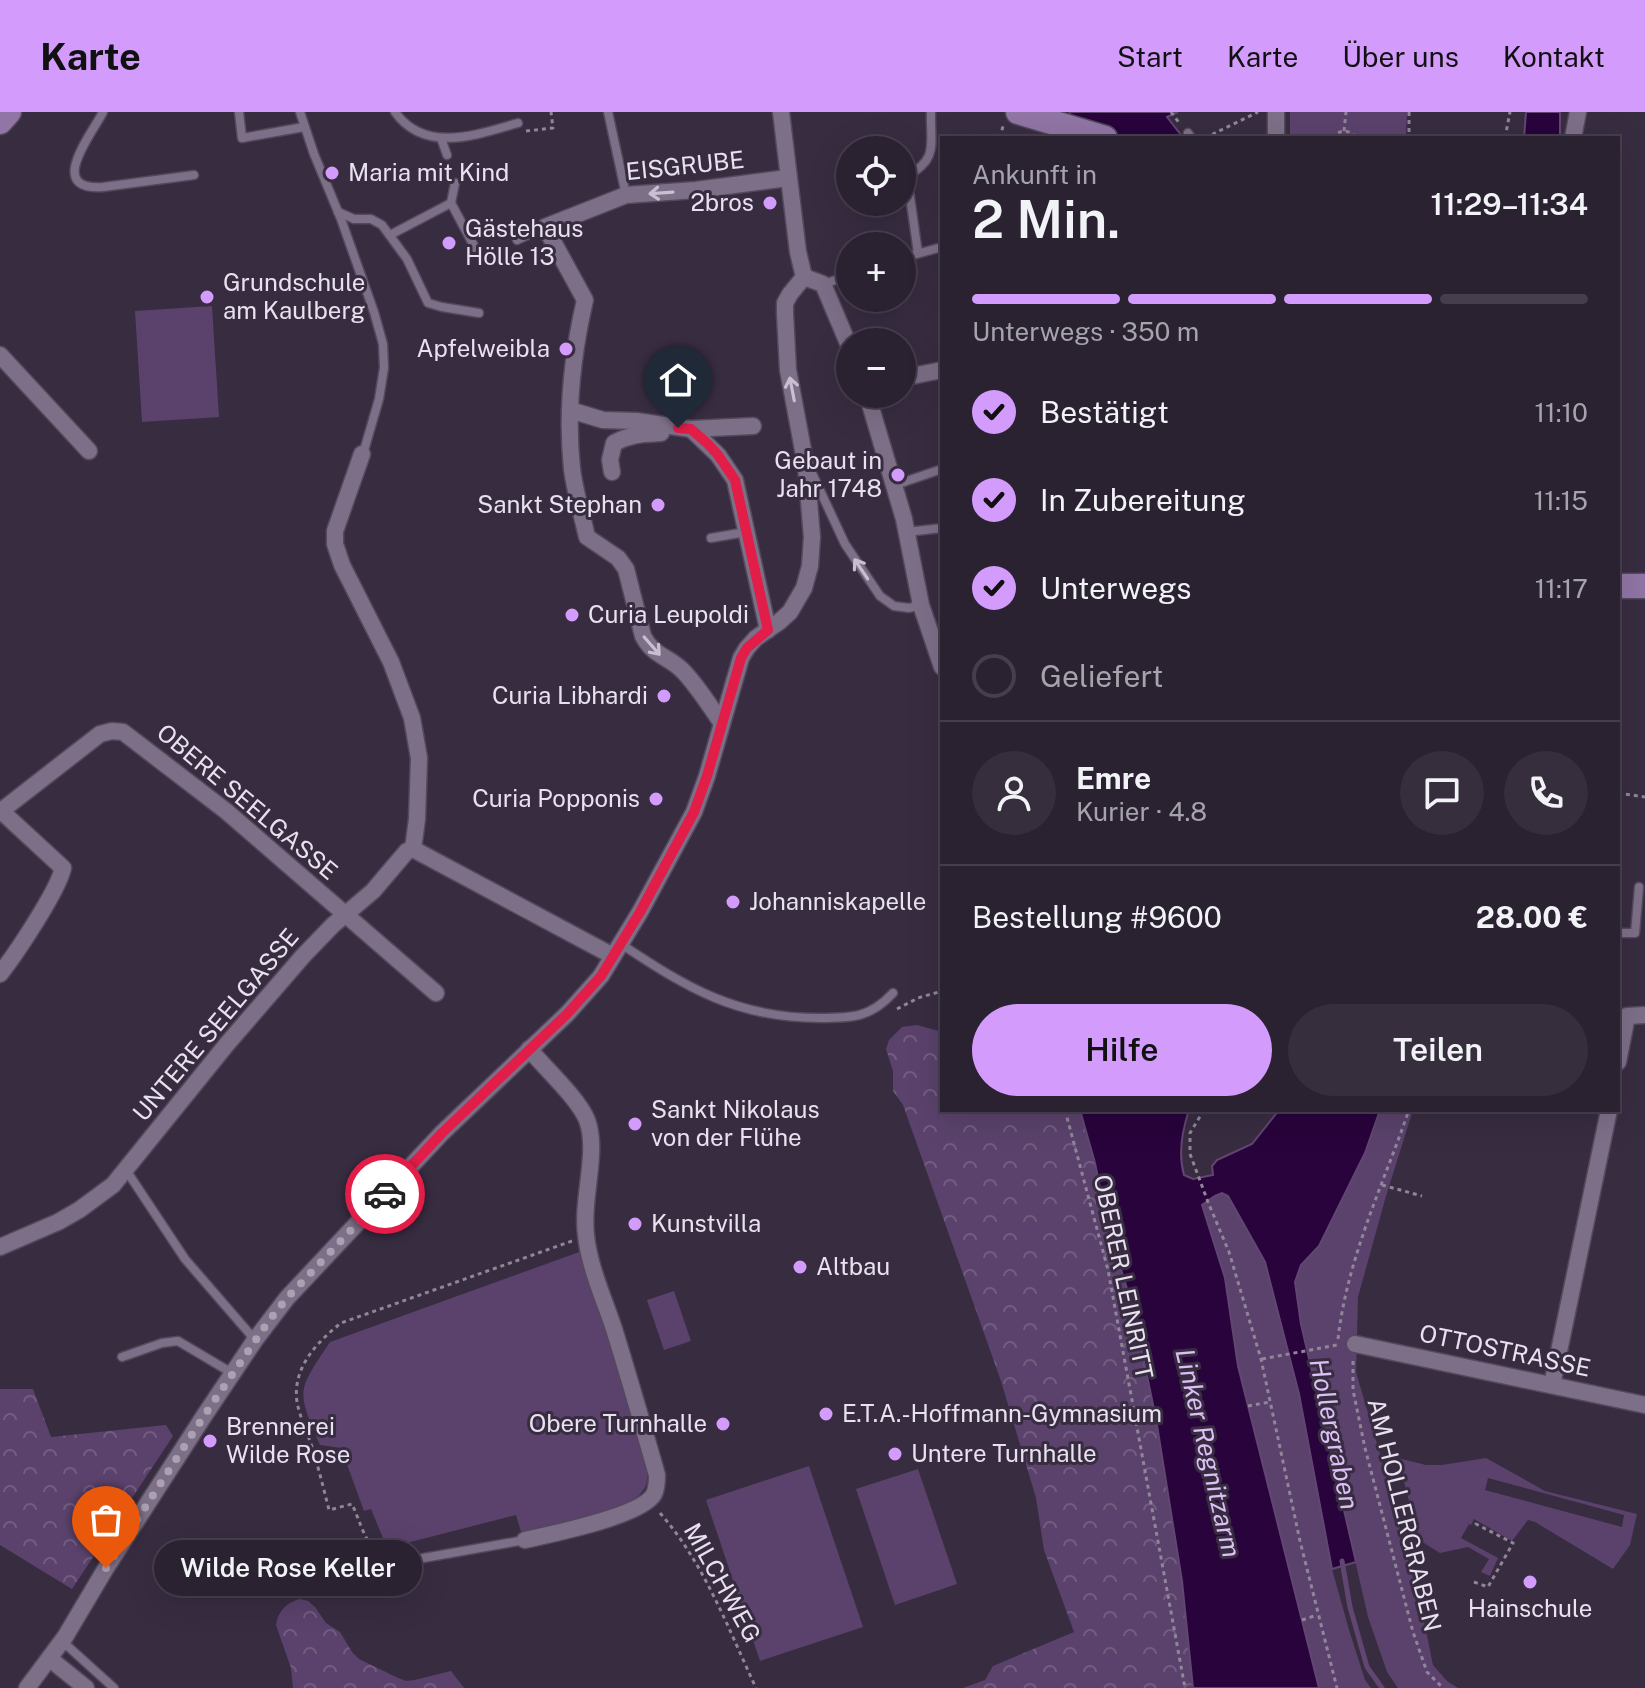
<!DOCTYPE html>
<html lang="de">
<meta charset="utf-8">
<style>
body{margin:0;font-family:"Public Sans",sans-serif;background:#362e3d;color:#f1f3f6;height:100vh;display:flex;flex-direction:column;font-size:30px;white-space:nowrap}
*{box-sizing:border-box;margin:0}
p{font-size:26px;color:#a5a3ab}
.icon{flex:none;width:44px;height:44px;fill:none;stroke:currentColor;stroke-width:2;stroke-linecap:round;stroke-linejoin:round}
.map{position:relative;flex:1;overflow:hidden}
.sheet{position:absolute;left:940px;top:24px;width:680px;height:976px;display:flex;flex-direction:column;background:#2a2131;border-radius:0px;box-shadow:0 8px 32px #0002,0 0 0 2px #463e4d}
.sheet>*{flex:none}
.controls{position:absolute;left:836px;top:24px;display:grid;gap:16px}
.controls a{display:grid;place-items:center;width:80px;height:80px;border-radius:50%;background:#2a2131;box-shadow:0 8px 32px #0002,0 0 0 2px #463e4d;font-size:40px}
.pin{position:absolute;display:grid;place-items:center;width:68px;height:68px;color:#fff;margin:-82px -34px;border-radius:50% 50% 50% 0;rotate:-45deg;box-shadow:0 0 8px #0007}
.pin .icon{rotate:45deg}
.courier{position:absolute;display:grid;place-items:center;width:80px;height:80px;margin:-40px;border:6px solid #e11d48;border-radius:50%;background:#fff;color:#222;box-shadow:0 2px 10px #0007}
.bubble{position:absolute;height:56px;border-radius:28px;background:#2a2131;box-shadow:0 8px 32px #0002,0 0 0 2px #463e4d;font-size:26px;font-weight:600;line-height:56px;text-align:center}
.summary em{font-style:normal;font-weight:600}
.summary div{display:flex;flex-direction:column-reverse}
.summary{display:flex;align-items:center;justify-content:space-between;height:136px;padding:0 32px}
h1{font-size:52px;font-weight:600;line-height:60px}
.bar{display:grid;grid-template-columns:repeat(4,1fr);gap:12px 8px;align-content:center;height:96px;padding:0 32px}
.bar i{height:10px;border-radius:6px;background:#463e4d}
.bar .selected{background:#d39cfc}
.bar p{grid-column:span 4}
.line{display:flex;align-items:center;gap:20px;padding:0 32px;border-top:2px solid #463e4d}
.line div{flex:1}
.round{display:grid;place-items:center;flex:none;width:84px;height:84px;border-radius:42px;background:#362e3d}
ol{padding:0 32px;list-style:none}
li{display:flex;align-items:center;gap:24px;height:88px}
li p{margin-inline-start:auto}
li .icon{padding:8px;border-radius:50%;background:#d39cfc;color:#111;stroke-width:4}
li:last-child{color:#a5a3ab}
li i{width:44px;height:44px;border:4px solid #463e4d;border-radius:50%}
.button{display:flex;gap:16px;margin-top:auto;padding:16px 32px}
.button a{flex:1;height:92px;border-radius:48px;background:#d39cfc;color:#111;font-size:32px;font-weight:600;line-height:92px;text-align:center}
.button a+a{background:#362e3d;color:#f1f3f6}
header{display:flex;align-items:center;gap:48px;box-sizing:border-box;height:112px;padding:0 40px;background:#d39cfc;color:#111}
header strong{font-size:38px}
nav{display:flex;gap:44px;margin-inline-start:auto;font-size:28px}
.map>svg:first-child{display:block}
.green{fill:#5a426c;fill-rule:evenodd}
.forest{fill:url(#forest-crowns)}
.water{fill:#28033c;stroke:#624672;stroke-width:2}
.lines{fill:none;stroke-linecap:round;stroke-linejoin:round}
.stream{stroke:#624672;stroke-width:5}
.lane-casing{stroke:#53495b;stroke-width:11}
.street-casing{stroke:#53495b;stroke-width:19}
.secondary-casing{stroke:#53495b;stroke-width:27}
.path{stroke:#908698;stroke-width:3;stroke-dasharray:4 4;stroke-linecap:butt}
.lane{stroke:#7d6f88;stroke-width:8}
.street{stroke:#7d6f88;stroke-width:16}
.secondary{stroke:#9075a5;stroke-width:24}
.oneway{stroke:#c8bfd0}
.done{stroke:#aaa2b2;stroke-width:8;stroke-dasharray:0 14.4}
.route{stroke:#e11d48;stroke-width:10}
.poi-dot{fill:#d39cfc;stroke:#382c41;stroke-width:3}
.labels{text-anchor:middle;stroke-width:6;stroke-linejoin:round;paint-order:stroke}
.street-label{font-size:24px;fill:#e8e1ef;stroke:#382c41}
.poi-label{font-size:24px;fill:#e8e1ef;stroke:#382c41;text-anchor:start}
.water-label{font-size:26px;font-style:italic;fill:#dcbff5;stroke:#382c41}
</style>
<header>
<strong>Karte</strong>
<nav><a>Start</a><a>Karte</a><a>Über uns</a><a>Kontakt</a></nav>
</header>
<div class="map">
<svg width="1645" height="1576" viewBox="0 0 1645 1576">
<defs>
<pattern id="forest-crowns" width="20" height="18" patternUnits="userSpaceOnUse" patternTransform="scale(2)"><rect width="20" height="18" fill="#5a426c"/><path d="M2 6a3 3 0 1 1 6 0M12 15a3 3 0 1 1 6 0" fill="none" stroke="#725d81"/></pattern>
</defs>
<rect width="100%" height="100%" fill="#382c41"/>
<g class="green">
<polygon points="1290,0 1407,0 1406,26 1290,26"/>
<polygon points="212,194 219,305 142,310 135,199"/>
<polygon points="1380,998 1413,998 1386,1084 1358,1185 1356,1260 1380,1342 1423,1504 1433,1553 1447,1569 1458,1576 1398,1576 1387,1560 1368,1505 1301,1212 1295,1170 1301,1153 1319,1134 1365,1041"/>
<polygon points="1222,1081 1228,1084 1265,1150 1299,1282 1332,1457 1349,1518 1365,1568 1371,1576 1319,1576 1238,1254 1225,1166 1202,1093 1215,1084"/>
<path d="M582,1139L647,1354C647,1360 648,1367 646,1373C636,1402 550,1416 522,1423L516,1403L387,1436L371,1397L364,1399L341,1336L320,1333C296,1277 297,1280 330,1230Z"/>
<polygon points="674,1179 691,1229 664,1238 647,1188"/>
<path d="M1398,1346L1426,1353H1442L1486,1346L1545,1379L1637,1402L1630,1433L1613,1457L1535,1410L1528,1408L1512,1429L1474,1407L1471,1413L1469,1412L1461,1426L1498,1446L1490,1464L1481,1460L1489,1447L1468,1435L1440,1441L1419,1428ZM1488,1366L1624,1403L1622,1415L1485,1378Z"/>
<polygon points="809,1354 863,1515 760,1549 706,1388"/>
<polygon points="918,1357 957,1472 895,1493 856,1377"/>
</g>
<g class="forest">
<polygon points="917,913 942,920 942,998 1080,998 1095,1051 1108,1115 1133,1196 1156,1307 1182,1469 1193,1576 963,1576 985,1568 993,1554 1074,1520 1044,1438 1036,1386 1001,1269 903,993 893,979 893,959 886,937 889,928 902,915"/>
<polygon points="0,1277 33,1277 51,1325 166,1313 173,1324 72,1477 0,1433"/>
<path d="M300,1487L308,1489L315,1495L326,1511L340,1520L352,1540L359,1547L396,1565L406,1569L415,1568L451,1559L464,1576H293L291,1556L276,1513C278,1499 286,1491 300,1487Z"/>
</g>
<g class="water">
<polygon points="1070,0 1178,0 1167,5 1181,23 1179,26 1068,26"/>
<polygon points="1526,0 1560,0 1560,26 1524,26"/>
<path d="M1080,998H1189C1182,1019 1178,1042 1184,1063L1193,1067L1213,1063L1212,1054L1217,1048L1252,1032L1279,998H1380L1365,1041L1319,1134L1301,1153L1295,1170L1301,1212L1356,1450L1332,1457L1299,1282L1265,1150L1228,1084L1222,1081L1215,1084L1202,1093L1225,1166L1238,1254L1319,1576H1193L1182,1469L1156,1307L1133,1196L1108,1115L1095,1051Z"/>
</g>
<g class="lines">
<polyline class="stream" points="1342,1449 1350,1495 1367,1555 1382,1576"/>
<defs>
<g id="lane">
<path d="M103,0C92,22 45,79 103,75L194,63"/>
<polyline points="239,0 242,26 304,15"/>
<polyline points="300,0 314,42 341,107 374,200 383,232 384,256 379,287 363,342"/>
<path d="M395,0C425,42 476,23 518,11"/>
<polyline points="608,0 626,83"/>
<polyline points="1188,21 1191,26"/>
<polyline points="441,26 447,43"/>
<polyline points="451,91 480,145 491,140"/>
<polyline points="451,91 455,71"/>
<polyline points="338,100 354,107 371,107 382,113 407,147 428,191 442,195 479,201"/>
<polyline points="390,123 451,91"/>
<polyline points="517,128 545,115"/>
<path d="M918,141L907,64C939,47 930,32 931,0"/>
<polyline points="902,146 942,135"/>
<polyline points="824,172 850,163"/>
<polyline points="810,357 845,432 880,484 894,494 909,496 921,493"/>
<polyline points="895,373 942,357"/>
<polyline points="907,420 942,416"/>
<polyline points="711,426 746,420"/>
<polyline points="1618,821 1635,821 1639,775"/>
<path d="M621,832C687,876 737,906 820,906C851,906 870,906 893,881"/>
<polyline points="126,1058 185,1147 255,1228"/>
<polyline points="122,1245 162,1231 178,1229 232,1261"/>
<polyline points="401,1450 525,1428"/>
<polyline points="62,1529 114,1576"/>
</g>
<g id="street">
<polyline points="781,0 798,140 804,165"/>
<polyline points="1276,26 1276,0"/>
<polyline points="1573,26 1578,0"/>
<polyline points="804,165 823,172 850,236"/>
<polyline points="0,243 89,339"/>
<polyline points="902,266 942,258"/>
<polyline points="867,282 904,407 921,493 942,555"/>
<polyline points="570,298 603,308 636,309 691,317 753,314"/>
<polyline points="691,317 718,343 735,368 768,518"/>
<path d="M612,360L610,348L614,331C630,322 643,322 661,321"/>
<path d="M721,610C709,593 697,573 682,558C668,544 653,544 643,524L626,457L618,446L587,425C582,403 575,380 572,357C566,300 572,244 585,188L545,115L626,83L696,78L788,66"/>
<path d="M0,698L63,756C58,779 15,843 0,862"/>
<polyline points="1,699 100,622 112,619 123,620 226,699 436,881"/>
<polyline points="413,737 613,844"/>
<polyline points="1618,950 1627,904 1645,903"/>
<polyline points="0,1135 58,1110 79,1098 113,1073 227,932 303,844 333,813 373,779 407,739 413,737 417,707 419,646 412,606 391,550 342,453 335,432 335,419 362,342"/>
<polyline points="1355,1232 1645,1293"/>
<polyline points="1552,1273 1609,998"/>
<path d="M525,1428C551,1422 642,1404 654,1382C657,1376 657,1369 657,1363C643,1314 629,1265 614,1217C604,1187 589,1154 586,1123C581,1088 599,1040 587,1008C578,986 545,956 529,937"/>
<polyline points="50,1547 86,1576"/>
<polyline points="27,1576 65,1525 106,1456 204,1304 255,1228 287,1186 442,1021 567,902 601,864 640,800 694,700 707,664 741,546 747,536 756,526 779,510 790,500 804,476 810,454 812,425 806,354 788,258 785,202 785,191 790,182 804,165"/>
</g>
<g id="secondary">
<polyline points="1018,0 1105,26"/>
<polyline points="0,10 9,0"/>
<polyline points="1618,474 1645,474"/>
</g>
</defs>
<use href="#lane" class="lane-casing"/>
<use href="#street" class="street-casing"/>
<use href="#secondary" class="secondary-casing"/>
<g class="path">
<polyline points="1171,0 1180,12"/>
<polyline points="1409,0 1409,26"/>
<polyline points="526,19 553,16 551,0"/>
<polyline points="1344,19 1346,0"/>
<polyline points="1000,26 1003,14"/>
<polyline points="1205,26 1258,0"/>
<path d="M1332,26C1339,17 1349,17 1357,26"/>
<polyline points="1505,26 1510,0"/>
<polyline points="1618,681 1645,685"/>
<polyline points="897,897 918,886 942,879"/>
<polyline points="1065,998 1108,1158 1185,1576"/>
<polyline points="1204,998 1190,1021 1190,1042 1208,1090 1229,1140 1261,1247 1300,1429 1337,1576"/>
<polyline points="1382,1073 1422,1084"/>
<path d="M1338,1227C1347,1147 1383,1073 1409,998"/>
<polyline points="1262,1247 1337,1233"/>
<polyline points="1353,1249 1353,1278 1365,1336 1413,1520 1427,1560 1443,1576"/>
<polyline points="1248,1294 1270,1290"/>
<path d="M660,1401C704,1451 728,1516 756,1576"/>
<path d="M390,1450C368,1443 361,1411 352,1392L329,1398C324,1378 319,1358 313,1338C308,1322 300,1306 297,1290C292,1256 317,1230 341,1211L572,1129"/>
<polyline points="1474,1470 1488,1475 1513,1431 1476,1412 1475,1414"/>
<polyline points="1302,1508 1317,1503"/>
</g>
<use href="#lane" class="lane"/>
<use href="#street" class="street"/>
<use href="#secondary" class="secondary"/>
</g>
<defs><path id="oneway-shaft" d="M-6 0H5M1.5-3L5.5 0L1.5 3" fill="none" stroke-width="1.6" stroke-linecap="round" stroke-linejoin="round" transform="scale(2)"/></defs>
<g class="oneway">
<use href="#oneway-shaft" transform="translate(661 81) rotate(176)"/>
<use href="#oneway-shaft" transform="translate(792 277) rotate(-101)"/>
<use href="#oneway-shaft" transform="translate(861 457) rotate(-124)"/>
<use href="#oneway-shaft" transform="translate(652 534) rotate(49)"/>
</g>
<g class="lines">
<polyline class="done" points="106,1456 204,1304 268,1210 287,1186 385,1082"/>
<polyline class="route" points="385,1082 442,1021 567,902 601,864 640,800 694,700 707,664 741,546 747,536 768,518 735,368 718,343 708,332 691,317 678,316"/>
</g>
<g class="poi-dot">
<circle cx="332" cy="61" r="8"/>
<circle cx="770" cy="91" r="8"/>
<circle cx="449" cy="131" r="8"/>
<circle cx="207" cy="185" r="8"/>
<circle cx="566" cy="237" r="8"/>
<circle cx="898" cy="363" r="8"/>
<circle cx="658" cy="393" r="8"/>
<circle cx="572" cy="503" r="8"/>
<circle cx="664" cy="584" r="8"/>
<circle cx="656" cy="687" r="8"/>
<circle cx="733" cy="790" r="8"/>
<circle cx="635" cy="1012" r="8"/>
<circle cx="635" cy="1112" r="8"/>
<circle cx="800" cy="1155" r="8"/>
<circle cx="826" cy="1302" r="8"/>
<circle cx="723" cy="1312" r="8"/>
<circle cx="210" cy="1329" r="8"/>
<circle cx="895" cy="1342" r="8"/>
<circle cx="1530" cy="1470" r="8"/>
</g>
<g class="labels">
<g class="street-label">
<text transform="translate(685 54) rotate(-6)" y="8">EISGRUBE</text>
<text transform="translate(247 690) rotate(40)" y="8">OBERE SEELGASSE</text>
<text transform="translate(216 913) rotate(-50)" y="8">UNTERE SEELGASSE</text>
<text transform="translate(1123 1165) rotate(78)" y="8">OBERER LEINRITT</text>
<text transform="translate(1505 1239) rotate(12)" y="8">OTTOSTRASSE</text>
<text transform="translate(1404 1403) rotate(76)" y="8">AM HOLLERGRABEN</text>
<text transform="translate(722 1471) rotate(61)" y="8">MILCHWEG</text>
</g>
<g class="poi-label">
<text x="348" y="69">Maria mit Kind</text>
<text x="754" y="99" text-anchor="end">2bros</text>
<text x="465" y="125">Gästehaus<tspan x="465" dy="28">Hölle 13</tspan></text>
<text x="223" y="179">Grundschule<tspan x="223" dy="28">am Kaulberg</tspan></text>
<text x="550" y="245" text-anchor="end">Apfelweibla</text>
<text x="882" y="357" text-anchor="end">Gebaut in<tspan x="882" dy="28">Jahr 1748</tspan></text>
<text x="642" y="401" text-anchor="end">Sankt Stephan</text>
<text x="588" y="511">Curia Leupoldi</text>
<text x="648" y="592" text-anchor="end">Curia Libhardi</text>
<text x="640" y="695" text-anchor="end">Curia Popponis</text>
<text x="749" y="798">Johanniskapelle</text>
<text x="651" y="1006">Sankt Nikolaus<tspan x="651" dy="28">von der Flühe</tspan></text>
<text x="651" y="1120">Kunstvilla</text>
<text x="816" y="1163">Altbau</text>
<text x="842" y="1310">E.T.A.-Hoffmann-Gymnasium</text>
<text x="707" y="1320" text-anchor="end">Obere Turnhalle</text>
<text x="226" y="1323">Brennerei<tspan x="226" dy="28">Wilde Rose</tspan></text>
<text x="911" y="1350">Untere Turnhalle</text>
<text x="1530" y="1505" text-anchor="middle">Hainschule</text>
</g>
<g class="water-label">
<text transform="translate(1334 1322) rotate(78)" y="9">Hollergraben</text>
<text transform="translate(1208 1341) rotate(77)" y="9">Linker Regnitzarm</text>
</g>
</g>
</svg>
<div class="controls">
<a><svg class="icon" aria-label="locate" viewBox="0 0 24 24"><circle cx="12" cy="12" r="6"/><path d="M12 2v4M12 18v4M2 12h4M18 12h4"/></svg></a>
<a>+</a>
<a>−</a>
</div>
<div class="pin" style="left:106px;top:1456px;background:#ea580c"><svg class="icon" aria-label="bag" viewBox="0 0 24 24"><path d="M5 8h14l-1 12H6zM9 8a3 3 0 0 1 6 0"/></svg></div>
<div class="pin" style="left:678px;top:316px;background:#1f2937"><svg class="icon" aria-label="home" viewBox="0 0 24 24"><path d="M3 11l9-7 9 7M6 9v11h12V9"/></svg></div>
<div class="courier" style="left:385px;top:1082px"><svg class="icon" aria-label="car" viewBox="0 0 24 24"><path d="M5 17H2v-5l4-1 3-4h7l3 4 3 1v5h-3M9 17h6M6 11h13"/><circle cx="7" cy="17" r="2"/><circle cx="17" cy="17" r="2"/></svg></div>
<div class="bubble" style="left:154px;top:1428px;width:268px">Wilde Rose Keller</div>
<section class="sheet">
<div class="summary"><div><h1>2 Min.</h1><p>Ankunft in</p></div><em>11:29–11:34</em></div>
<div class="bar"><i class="selected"></i><i class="selected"></i><i class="selected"></i><i></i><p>Unterwegs · 350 m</p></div>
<ol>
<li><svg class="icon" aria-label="check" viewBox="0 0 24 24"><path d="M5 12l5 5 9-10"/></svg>Bestätigt<p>11:10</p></li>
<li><svg class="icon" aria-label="check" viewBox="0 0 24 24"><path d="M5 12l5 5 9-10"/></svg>In Zubereitung<p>11:15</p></li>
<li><svg class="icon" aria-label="check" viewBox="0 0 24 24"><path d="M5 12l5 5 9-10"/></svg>Unterwegs<p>11:17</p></li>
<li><i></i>Geliefert</li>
</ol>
<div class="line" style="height:144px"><a class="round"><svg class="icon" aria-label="person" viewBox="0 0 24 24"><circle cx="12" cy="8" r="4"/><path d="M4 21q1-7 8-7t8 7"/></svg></a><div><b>Emre</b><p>Kurier · 4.8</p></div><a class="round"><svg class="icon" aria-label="chat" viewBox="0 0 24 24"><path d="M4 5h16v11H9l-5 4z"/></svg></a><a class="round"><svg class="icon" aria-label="phone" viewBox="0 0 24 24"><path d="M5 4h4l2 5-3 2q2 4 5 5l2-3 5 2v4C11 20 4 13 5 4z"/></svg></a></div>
<div class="line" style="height:104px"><div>Bestellung #9600</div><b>28.00 €</b></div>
<div class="button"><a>Hilfe</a><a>Teilen</a></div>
</section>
</div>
